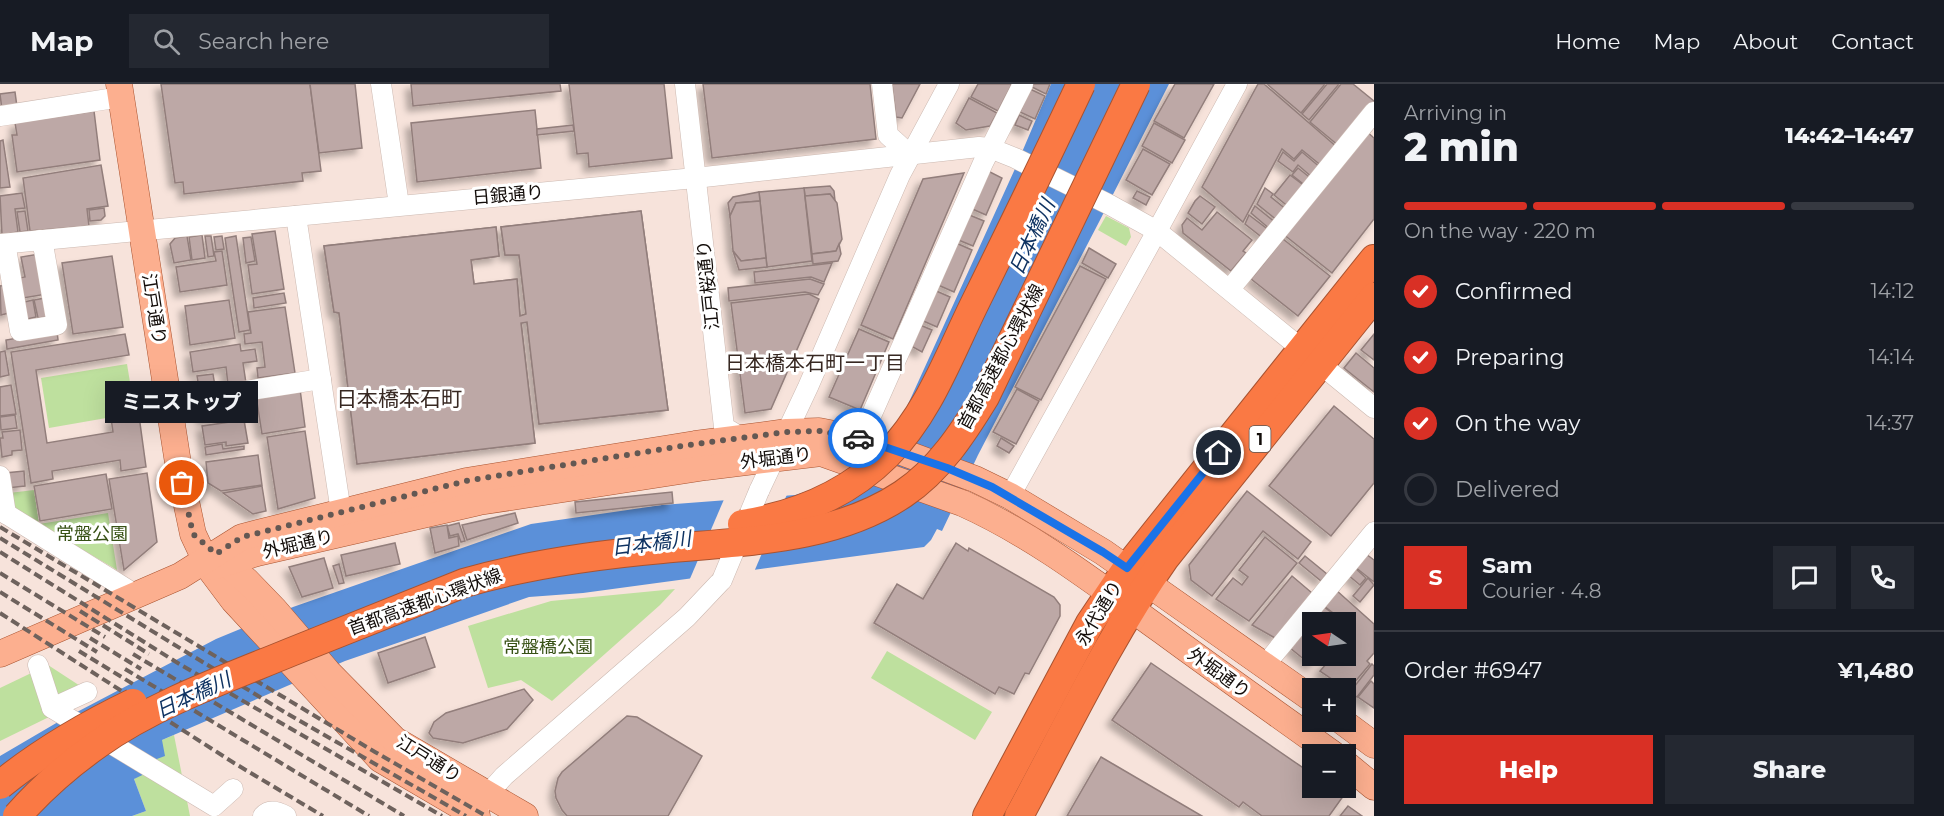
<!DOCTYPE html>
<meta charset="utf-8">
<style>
body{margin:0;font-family:Montserrat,"Noto Sans JP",sans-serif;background:#242831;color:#f1f3f6;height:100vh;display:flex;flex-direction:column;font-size:22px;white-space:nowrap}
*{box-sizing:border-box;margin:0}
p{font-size:20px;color:#9ea1a6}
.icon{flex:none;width:33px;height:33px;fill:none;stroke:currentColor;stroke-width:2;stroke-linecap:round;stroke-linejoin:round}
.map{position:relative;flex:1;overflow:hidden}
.sheet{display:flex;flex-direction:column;background:#171b24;width:570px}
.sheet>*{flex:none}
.needle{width:39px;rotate:283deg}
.fabs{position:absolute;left:1302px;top:528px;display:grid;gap:12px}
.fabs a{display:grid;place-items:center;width:54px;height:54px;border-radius:0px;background:#171b24;box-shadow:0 6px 24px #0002;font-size:30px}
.pin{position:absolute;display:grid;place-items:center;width:51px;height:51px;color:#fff;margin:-26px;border:3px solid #fff;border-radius:50%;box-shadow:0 2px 6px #0007}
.courier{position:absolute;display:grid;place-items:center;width:60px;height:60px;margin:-30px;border:4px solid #1a73e8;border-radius:50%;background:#fff;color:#222;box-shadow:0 2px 8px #0007}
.bubble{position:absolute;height:42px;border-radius:0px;background:#171b24;box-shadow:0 6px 24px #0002;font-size:20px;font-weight:800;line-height:42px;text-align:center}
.overview em{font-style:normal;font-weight:800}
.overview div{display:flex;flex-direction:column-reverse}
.overview{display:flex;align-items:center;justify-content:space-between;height:102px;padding:0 30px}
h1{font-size:39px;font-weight:800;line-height:45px}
.bar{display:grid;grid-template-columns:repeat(4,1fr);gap:9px 6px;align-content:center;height:72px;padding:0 30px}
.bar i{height:8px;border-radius:4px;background:#363941}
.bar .on{background:#d93025}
.bar p{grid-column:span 4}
.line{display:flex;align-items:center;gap:15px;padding:0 30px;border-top:2px solid #363941}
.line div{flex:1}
.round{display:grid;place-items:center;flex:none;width:63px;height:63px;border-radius:0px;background:#242831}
ol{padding:0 30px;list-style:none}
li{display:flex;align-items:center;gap:18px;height:66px}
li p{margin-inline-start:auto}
li .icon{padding:6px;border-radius:50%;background:#d93025;color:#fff;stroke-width:4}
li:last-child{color:#9ea1a6}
li i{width:33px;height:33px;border:3px solid #363941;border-radius:50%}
.primary-button{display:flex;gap:12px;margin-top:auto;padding:12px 30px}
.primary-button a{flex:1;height:69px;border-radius:0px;background:#d93025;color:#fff;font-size:24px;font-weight:800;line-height:69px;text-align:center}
.primary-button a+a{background:#242831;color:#f1f3f6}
header{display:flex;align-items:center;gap:36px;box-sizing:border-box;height:84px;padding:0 30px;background:#171b24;border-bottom:2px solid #363941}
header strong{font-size:28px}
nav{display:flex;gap:33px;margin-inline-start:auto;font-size:21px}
.search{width:420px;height:54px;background:#242831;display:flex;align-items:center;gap:15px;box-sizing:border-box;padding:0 21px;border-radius:0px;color:#9ea1a6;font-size:22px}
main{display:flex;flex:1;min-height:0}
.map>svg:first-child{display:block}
.green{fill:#bee09e}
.water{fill:#5b90d9}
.pier{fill:#f7e3db}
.building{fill:#bda8a6;stroke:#927e7b;stroke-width:1.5;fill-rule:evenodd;filter:url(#shadow)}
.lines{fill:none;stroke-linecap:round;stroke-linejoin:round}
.minor-casing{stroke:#ccb9b1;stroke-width:21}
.major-casing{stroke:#a95330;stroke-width:27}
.highway-casing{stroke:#a95330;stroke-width:30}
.minor{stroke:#fff;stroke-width:20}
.major{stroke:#fcaf8f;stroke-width:26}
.highway{stroke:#fa7944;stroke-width:28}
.rail{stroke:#6e625d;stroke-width:4;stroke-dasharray:9 4.5;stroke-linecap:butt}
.minor-bridge-casing{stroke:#ccb9b1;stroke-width:21;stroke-linecap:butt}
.highway-bridge-casing{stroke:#a95330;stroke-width:30;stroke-linecap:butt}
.minor-bridge{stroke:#fff;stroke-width:20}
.highway-bridge{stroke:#fa7944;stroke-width:28}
.done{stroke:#635853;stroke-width:6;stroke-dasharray:0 10.8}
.route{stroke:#1a73e8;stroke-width:8}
.labels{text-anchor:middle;stroke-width:6;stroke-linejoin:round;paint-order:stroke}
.shield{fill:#fff;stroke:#5a5654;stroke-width:1.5}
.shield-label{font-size:16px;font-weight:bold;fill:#130d0a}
.street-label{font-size:18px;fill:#130d0a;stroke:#fff}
.park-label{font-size:18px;fill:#375115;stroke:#fff}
.water-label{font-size:20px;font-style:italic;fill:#0f3362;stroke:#fff}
.neighbourhood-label{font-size:20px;fill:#372822;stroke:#fff}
.quarter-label{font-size:21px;fill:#372822;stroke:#fff}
</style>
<header>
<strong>Map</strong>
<div class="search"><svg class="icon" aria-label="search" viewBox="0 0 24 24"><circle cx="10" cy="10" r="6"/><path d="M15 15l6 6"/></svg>Search here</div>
<nav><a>Home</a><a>Map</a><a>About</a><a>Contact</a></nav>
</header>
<main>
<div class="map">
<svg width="1374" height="732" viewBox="0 0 1374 732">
<defs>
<filter id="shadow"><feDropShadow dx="-5.5" dy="5.5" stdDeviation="3" flood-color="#0004"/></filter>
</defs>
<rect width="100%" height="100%" fill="#f7e3db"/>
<g class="green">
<polygon points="1106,132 1129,144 1131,153 1126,162 1098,146"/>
<polygon points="127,280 135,329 49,344 41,294"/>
<polygon points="34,406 39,440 108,429 117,486 10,423 9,409"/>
<polygon points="675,505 660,521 552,617 521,596 488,604 468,542 551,517"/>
<polygon points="887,567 992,628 975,656 871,594"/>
<polygon points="48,581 94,611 0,657 0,604"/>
<polygon points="174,651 190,732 132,732 146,727 134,695 154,676 162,656"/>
</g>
<polygon class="water" points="1051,0 1169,0 1099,138 978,371 942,447 937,445 931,456 924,463 583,509 529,513 432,547 345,577 162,656 165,672 154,676 155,685 134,695 146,727 132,732 0,732 0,672 58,638 216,555 293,523 531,440 662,421 795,411 825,402 833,405 899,340 1014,87"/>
<polygon class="pier" points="788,408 754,488 689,497 725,413"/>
<g class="building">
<polygon points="161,0 310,0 321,87 302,89 303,97 184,110 183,98 175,99"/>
<polygon points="310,0 355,0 362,64 319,69"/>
<polygon points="411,0 560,0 561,7 413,22"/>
<polygon points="569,0 664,0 672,74 589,83 588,69 577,70"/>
<polygon points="703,0 870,0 876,55 712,74"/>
<polygon points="892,0 920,0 902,34 896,33"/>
<polygon points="978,0 1012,0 998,27 971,13"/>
<polygon points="1033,0 1050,0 1046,10 1032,3"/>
<polygon points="1175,0 1214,0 1184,54 1154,37"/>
<polygon points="1258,0 1264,0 1338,64 1323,83 1302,66 1294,75 1282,65 1243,138 1202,103"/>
<polygon points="1267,0 1325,0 1301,29"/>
<polygon points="1327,0 1339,0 1309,36 1302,30"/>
<polygon points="1341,0 1353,0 1374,17 1374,20 1339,62 1310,38"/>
<polygon points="1030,5 1045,12 1035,35 1020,28"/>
<polygon points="15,8 17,23 2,26 0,10"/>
<polygon points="969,14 997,29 990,42 966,46 956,39"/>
<polygon points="535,26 541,84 417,98 411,39"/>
<polygon points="94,27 100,76 17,88 12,51 17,51 15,39"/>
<polygon points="1019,31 1032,37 1028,46 1015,41"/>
<polygon points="1154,39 1185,56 1172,79 1142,62"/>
<polygon points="573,41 574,47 537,51 537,45"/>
<polygon points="1365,46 1374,54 1374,135 1332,189 1283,150"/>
<polygon points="3,56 10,103 0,104 0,57"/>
<polygon points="1143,65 1170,80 1152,111 1126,96"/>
<polygon points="1283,68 1294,77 1302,68 1321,84 1313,94 1298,81 1293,88 1278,77"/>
<polygon points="101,81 108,122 87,125 89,142 30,147 23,94"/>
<polygon points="1298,84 1313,96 1307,103 1292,91"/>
<polygon points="986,86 1002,94 986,131 970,124"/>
<polygon points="964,89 893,255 861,241 923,95"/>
<polygon points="1290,91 1306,103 1290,124 1274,111"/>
<polygon points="830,102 834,107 835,117 830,110 805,112 804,104"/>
<polygon points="804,104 812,177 767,183 759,108"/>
<polygon points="1265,104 1273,110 1271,113 1287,126 1278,137 1257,120"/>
<polygon points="1137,107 1150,113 1146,121 1133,114"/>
<polygon points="759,108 760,117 736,119 730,132 728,119 733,113"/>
<polygon points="22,109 25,124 15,125 18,148 2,151 0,112"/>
<polygon points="830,110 837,119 842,155 836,167 812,170 805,112"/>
<polygon points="1200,112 1215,123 1202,140 1188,129 1195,117"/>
<polygon points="760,117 766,174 741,177 733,167 730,132 736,119"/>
<polygon points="1255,122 1276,139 1271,146 1251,129"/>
<polygon points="104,124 105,132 101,136 90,137 89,126"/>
<polygon points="25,127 28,147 20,148 17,128"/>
<path d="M641,127L668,326L539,340L527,238L521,239L535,359L357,380L339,229L334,228L324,162L496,143L499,172L471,176L474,200L517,195L520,232L526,230L519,171H505L501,143ZM628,185L630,199L596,204L594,190ZM576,186L578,207L529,212L527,191ZM638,236L646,291L613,296L605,241Z"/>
<polygon points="641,127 668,326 539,340 527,238 521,239 535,359 357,380 339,229 334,228 324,162 496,143 499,172 471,176 474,200 517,195 520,232 526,230 519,171 505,171 501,143"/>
<polygon points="1217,128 1252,156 1243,167 1246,169 1231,187 1183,149 1182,141 1187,134 1202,146"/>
<polygon points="967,130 984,137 973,162 956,155"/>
<polygon points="1249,131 1270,147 1264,155 1245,140"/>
<polygon points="275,147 284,205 252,210 248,181 257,180 252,150"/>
<polygon points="202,151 205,174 192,176 189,153"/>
<polygon points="187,152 191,176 174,179 170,160 175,154"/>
<polygon points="205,152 211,152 214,172 208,173"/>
<polygon points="222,152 224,165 216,166 214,153"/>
<polygon points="236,152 250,246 239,248 225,154"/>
<polygon points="251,153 255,177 246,179 243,154"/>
<polygon points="1283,155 1330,192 1298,232 1251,195"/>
<polygon points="956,159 972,166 954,208 938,201"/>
<polygon points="839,160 841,170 838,177 813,180 812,170 836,167"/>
<polygon points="1089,164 1116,180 1108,194 1082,179"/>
<polygon points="222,167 227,201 180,208 176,183 216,177 214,168"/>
<polygon points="733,167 741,177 766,174 767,183 739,186"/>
<polygon points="39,170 47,210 17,215 13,195 25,193 21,173"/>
<polygon points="112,172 123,243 73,250 62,179"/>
<polygon points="832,179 824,198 811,193 755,199 754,188"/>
<polygon points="1080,182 1106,195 1041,316 1015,303"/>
<polygon points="810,195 824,200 818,211 805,208 729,217 728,204"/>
<polygon points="7,201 13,228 1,231 0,202"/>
<polygon points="934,206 950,213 937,243 921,236"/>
<polygon points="284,209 286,219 254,224 253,214"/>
<polygon points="809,210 819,215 771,325 745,329 731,219"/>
<polygon points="45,214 48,233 38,234 34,216"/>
<polygon points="33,216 36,233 23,236 20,219"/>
<polygon points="229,216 235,254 190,261 185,222"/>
<polygon points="285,223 295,289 258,294 257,284 265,283 262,258 245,260 244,250 251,249 248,228"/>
<polygon points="920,241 932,246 922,268 911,262"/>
<polygon points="859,245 889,258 860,326 829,313"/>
<polygon points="57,247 58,256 7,265 6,256"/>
<polygon points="125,250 129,271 36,286 47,359 113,348 111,334 128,331 129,334 139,332 146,383 121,387 120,376 52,387 53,395 31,399 11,268"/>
<polygon points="1374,250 1374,276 1361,266"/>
<polygon points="240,260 241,267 255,265 257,277 243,279 246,299 228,301 226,283 193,288 190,268"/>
<polygon points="5,267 9,291 0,293 0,268"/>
<polygon points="1356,269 1374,284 1374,308 1344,284"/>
<polygon points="213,290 215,302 199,304 197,292"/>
<polygon points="11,301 16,330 0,332 0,303"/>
<polygon points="300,305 305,343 262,350 256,312"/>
<polygon points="1017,305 1039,317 1016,360 993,348"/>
<polygon points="248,312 251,329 203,336 200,319"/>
<polygon points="1334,322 1374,355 1374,399 1331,452 1269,402"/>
<polygon points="15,331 17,344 1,346 0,333"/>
<polygon points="244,336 248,359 226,362 226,358 205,361 202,342"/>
<polygon points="20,346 22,366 12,367 12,371 2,373 0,354 3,354 2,348"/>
<polygon points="305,347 315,414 278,425 267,353"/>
<polygon points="1001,354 1014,362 1009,369 997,362"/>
<polygon points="222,360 223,365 244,362 244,365 206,371 205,363"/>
<polygon points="258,371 262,401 221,407 208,399 206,378"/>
<polygon points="24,387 25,402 7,404 5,389"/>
<polygon points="147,389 157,458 124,486 109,395"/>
<polygon points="106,390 112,425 40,437 34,402"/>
<polygon points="262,402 266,427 253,430 223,409"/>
<polygon points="1247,407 1311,458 1298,475 1263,447 1212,512 1191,496 1189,481"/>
<polygon points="672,408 673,419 576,429 575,418"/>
<polygon points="515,429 518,439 467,456 462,441"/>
<polygon points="459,439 465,457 461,458 458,450 450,452 447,442"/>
<polygon points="447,441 449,454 458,452 459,462 435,469 430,444"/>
<polygon points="1265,453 1297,479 1249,537 1216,515 1233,494 1242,501 1248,493 1239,486"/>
<polygon points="395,459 400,480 346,492 341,471"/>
<polygon points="956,459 968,467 969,464 1054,513 1060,521 1060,532 1029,590 1025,589 1014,610 999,603 995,610 874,539 897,500 923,515"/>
<polygon points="1366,470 1374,476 1374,498 1355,483"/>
<polygon points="1305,472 1327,490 1321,497 1299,479"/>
<polygon points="324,474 333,504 302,513 289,483"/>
<polygon points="339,480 344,499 339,500 333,482"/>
<polygon points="1354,483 1366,494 1360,501 1348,491"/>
<polygon points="1292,492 1312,509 1275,554 1252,541"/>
<polygon points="1368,494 1374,501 1360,518 1353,512"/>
<polygon points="1336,506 1374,540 1374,569 1367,577 1370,580 1348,606 1320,587 1333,572 1346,572 1346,556 1354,545 1324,522"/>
<polygon points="1323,522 1337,533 1334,537 1336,538 1312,538 1312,572 1319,572 1311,581 1290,564"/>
<polygon points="425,553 435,583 388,599 378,569"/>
<polygon points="1151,579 1312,690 1312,704 1333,704 1344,711 1329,732 1262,732 1243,718 1239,723 1112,636"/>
<polygon points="1372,580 1374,582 1374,591 1357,613 1350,608"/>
<polygon points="1371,597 1374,600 1374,624 1358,613"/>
<polygon points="524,605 533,616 507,645 463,659 433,654 429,649 434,638 446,629"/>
<polygon points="627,632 637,633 702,672 668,732 567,732 562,726 556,714 555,707 558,694 562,688"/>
<polygon points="1101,673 1202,732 1067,732"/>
<polygon points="1348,722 1362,732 1340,732"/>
</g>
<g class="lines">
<defs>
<g id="minor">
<polyline points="381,0 399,121"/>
<polyline points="685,0 724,343 747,357"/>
<polyline points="882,0 888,51 910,71"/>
<polyline points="0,32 121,13"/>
<polyline points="296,132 341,428"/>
<polyline points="0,160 695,94 979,63 990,64 1015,74 1110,121 1157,147 1374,324"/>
<polyline points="3,160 7,170 20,247 57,241 44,166 40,156"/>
<polyline points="1230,205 1374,28"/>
<polyline points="169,319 321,295"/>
<polyline points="865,356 867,341 983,79 1023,0"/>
<polyline points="0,392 6,430"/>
<polyline points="759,407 808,303 900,91 949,0"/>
<polyline points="1010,412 1157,147 1237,0"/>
<polyline points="0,426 136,511"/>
<polyline points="38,581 52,624 214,722 233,705"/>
<polyline points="1265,581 1374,448"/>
<polyline points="52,624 87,608"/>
<polyline points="480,722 487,711 504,692 687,533 722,496"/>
<path d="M263,732C270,724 279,728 286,732"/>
</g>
<g id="major">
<polyline points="119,0 178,379 193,450 209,484 233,516 380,675 477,732"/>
<polyline points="215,470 247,497 274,525 328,588 395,656 525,732"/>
<path d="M212,483L257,469L479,418L706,383L821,369L962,419C1034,451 1098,501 1162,547C1219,589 1276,629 1333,670"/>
<polyline points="0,570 180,492 242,453 466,397 695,360 787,348 819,347 865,356 888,363 975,395 1010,412 1103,468 1312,615"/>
<polyline points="1343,638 1374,661"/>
<polyline points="1346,680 1374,703"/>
</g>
<g id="highway">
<polyline points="987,732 1090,539 1127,484 1374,175"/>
<path d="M1019,732C1066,645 1108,555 1165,474L1374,213"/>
</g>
</defs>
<use href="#minor" class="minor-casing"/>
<use href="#major" class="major-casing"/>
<use href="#highway" class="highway-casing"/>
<use href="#minor" class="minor"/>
<use href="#major" class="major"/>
<use href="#highway" class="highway"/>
<g class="rail">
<polyline points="0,443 375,668 486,732"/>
<polyline points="0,454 286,629 466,732"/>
<polyline points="0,468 181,581 442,732"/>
<polyline points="0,489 105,553"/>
<polyline points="0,508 97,568"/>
<polyline points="80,527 149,570"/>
<polyline points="0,529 234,679 323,732"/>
<polyline points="90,554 141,585"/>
<polyline points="79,567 133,600"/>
<polyline points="133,570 404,732"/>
<polyline points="125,585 369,732"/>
</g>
<defs>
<polyline id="minor-bridge" points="722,496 759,407"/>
<g id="highway-bridge">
<path d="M742,440C798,431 847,411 887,371C928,330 949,272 974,221C1010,148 1046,74 1081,0"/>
<path d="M0,701C41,668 85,642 133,619"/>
<path d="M17,732C41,705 68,681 98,660C154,620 228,594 291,568C349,545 407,522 464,499C529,480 595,471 662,465C743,457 833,457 903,410C939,386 963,349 985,313L1136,0"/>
</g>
</defs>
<use href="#minor-bridge" class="minor-bridge-casing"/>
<use href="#highway-bridge" class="highway-bridge-casing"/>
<use href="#minor-bridge" class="minor-bridge"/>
<use href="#highway-bridge" class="highway-bridge"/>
</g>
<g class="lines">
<polyline class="done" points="182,399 193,450 216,470 242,453 466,397 489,393 695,360 787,348 819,347 858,354"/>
<polyline class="route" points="858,354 947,384 992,403 1103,468 1127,484 1219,369"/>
</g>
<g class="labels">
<rect class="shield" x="1249.5" y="342" width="21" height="26" rx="4.5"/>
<g class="shield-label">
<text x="1260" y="361">1</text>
</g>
<g class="street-label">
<text transform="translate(508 111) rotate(-5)" y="6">日銀通り</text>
<text transform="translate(708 201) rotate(-96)" y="6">江戸桜通り</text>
<text transform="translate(154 225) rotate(81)" y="6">江戸通り</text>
<text transform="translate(1001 273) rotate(-62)" y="6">首都高速都心環状線</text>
<text transform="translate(776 374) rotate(-7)" y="6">外堀通り</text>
<text transform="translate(298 460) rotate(-13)" y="6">外堀通り</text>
<text transform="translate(425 518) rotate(-20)" y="6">首都高速都心環状線</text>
<text transform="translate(1099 529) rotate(-59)" y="6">永代通り</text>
<text transform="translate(1219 589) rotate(36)" y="6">外堀通り</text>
<text transform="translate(429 675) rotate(32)" y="6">江戸通り</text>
</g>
<g class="park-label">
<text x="92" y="456">常盤公園</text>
<text x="548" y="569">常盤橋公園</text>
</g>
<g class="water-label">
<text transform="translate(1032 153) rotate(-65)" y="7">日本橋川</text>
<text transform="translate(651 459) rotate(-7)" y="7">日本橋川</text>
<text transform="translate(193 611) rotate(-25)" y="7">日本橋川</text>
</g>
<g class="neighbourhood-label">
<text x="815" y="286">日本橋本石町一丁目</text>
</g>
<g class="quarter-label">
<text x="399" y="322">日本橋本石町</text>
</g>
</g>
</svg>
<div class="fabs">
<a><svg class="needle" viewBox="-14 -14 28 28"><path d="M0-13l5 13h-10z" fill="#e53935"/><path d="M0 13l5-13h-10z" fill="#9ea1a6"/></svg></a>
<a>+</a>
<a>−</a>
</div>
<div class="pin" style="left:182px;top:399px;background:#ea580c"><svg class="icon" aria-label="bag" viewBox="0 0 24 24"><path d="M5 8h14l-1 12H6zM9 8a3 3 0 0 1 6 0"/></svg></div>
<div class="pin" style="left:1219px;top:369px;background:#1f2937"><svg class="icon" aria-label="home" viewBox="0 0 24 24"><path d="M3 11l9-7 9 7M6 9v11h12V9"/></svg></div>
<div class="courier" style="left:858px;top:354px"><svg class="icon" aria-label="car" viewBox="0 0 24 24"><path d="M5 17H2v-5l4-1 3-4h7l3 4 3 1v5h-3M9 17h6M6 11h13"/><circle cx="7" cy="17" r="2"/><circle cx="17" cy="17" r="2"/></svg></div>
<div class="bubble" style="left:105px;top:297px;width:153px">ミニストップ</div>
</div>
<section class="sheet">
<div class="overview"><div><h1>2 min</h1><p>Arriving in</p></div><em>14:42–14:47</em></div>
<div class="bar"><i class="on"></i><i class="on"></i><i class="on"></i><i></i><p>On the way · 220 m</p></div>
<ol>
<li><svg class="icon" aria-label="check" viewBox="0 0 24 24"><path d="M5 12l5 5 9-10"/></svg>Confirmed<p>14:12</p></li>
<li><svg class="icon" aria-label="check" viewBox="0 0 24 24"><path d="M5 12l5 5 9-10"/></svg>Preparing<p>14:14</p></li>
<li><svg class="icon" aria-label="check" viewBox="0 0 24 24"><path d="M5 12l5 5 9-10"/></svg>On the way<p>14:37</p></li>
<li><i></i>Delivered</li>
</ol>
<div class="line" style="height:108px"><b class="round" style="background:#d93025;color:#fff">S</b><div><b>Sam</b><p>Courier · 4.8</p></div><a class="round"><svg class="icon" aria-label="chat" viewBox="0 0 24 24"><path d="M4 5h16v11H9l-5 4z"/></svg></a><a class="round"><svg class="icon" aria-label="phone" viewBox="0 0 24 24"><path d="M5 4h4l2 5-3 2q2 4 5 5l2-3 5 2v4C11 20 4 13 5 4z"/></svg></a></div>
<div class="line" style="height:78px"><div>Order #6947</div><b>¥1,480</b></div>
<div class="primary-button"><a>Help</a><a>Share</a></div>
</section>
</main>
